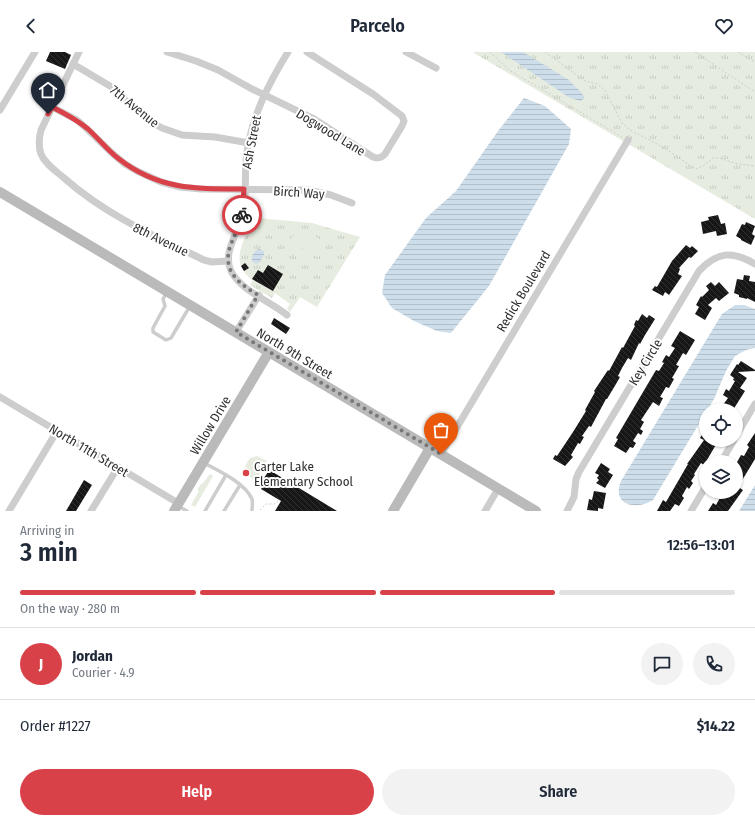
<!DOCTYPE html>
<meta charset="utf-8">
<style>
body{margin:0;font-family:"Fira Sans Condensed",sans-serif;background:#f2f2f3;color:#1f2937;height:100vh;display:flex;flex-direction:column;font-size:15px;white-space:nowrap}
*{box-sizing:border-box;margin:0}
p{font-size:13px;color:#747a83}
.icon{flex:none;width:22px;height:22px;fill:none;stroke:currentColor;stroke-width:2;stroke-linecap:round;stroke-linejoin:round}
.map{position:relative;height:459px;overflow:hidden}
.drawer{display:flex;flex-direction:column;background:#fff;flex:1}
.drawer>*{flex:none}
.fabs{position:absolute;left:699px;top:351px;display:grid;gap:8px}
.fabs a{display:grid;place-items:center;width:44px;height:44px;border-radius:50%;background:#fff;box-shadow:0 1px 3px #0004;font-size:20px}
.pin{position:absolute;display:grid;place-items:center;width:34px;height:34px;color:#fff;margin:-41px -17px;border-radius:50% 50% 50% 0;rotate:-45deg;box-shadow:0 0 4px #0007}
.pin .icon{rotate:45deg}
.courier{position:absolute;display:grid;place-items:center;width:40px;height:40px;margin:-20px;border:3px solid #d94149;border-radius:50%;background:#fff;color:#222;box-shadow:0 1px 5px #0007}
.headline em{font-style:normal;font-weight:600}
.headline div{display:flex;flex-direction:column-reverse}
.headline{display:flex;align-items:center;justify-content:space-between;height:68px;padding:0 20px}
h1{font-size:26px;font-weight:600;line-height:30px}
.bar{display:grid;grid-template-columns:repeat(4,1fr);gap:6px 4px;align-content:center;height:48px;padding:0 20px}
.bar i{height:5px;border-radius:3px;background:#e0e1e3}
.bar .active{background:#d94149}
.bar p{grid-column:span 4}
.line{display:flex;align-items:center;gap:10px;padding:0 20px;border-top:1px solid #e0e1e3}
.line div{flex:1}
.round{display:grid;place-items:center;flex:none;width:42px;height:42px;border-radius:21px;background:#f2f2f3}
.button{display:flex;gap:8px;margin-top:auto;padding:8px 20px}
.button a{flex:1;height:46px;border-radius:24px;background:#d94149;color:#fff;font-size:16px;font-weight:600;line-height:46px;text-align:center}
.button a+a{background:#f2f2f3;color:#1f2937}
header{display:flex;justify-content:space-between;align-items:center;height:52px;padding:0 20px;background:#fff;font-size:18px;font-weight:600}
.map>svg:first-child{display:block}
.grass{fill:url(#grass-tufts)}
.garden{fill:#e6ecdf}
.water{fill:url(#water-rules)}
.building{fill:url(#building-back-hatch)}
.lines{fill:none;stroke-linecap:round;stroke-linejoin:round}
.path{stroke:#cdcdcd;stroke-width:1;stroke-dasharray:2 2;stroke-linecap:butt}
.lane{stroke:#cdcdcd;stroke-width:3.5}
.street{stroke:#cdcdcd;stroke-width:7}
.secondary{stroke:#bababa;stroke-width:10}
.done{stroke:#787878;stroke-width:4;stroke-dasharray:0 7.2}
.route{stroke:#d94149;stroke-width:5}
.poi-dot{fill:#d94149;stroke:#fff;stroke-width:1.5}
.labels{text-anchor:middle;stroke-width:4;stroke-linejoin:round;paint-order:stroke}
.street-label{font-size:13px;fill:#303030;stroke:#fff}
.poi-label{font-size:13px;fill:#303030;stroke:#fff;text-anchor:start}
</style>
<header><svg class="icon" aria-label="back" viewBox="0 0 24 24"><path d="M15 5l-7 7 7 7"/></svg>Parcelo<svg class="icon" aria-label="heart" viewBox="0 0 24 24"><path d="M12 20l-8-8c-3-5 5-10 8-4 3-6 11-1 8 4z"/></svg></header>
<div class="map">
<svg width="755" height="459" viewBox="0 0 755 459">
<defs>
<pattern id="grass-tufts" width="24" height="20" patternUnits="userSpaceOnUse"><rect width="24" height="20" fill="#e6ecdf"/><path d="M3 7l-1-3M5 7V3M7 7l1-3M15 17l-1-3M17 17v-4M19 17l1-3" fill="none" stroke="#c6cbc0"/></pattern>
<pattern id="water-rules" width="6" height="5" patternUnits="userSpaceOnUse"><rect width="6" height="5" fill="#cddeea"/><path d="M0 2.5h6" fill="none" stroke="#b0bfc9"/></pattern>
<pattern id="building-back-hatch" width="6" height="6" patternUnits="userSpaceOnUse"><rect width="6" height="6" fill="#171717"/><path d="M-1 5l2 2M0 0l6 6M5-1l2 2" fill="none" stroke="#303030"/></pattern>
</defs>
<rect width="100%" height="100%" fill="#fff"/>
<g class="grass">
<polygon points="474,0 755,0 755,167 474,1"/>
<path d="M246,165L312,171L360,185L317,255L300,245L290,260L287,257L290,252L275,241L272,246L250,233L253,228C233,215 239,197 248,179L243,177Z"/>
<polygon points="257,404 267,409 255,429 247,422 245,414 250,406"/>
</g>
<g class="garden">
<polygon points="299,175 326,191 318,205 290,189"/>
<polygon points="210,422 213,424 195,455 191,453 199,439 197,438 201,432 202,432"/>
</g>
<g class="water">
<path d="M501,0H523L569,28C573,34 583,39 584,46L581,49L570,46Z"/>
<polygon points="524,46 545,54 571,77 569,92 489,234 451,281 437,279 414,269 392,256 382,241 385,223 426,166 456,139 498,79"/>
<path d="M259,197L264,199V203L260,210L256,212L252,209C251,204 254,199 259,197Z"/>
<path d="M735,253H744L755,257V296L746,298L735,304L726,319L714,347L653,448C636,459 611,453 621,429L722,262Z"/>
<polygon points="755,433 755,459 739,459"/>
</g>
<g class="building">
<polygon points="50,0 65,0 71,3 65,17 46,9"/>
<polygon points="718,163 721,172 725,171 727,182 717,184 716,179 703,182 701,170 709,168 708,165"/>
<polygon points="746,170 755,174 752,182 755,184 751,193 741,188 741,187 736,184 742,172 745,173"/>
<polygon points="686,193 690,196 692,194 698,199 691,206 689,205 679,216 680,217 678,222 682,224 669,243 665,240 663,244 652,238 655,234 657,235 672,209"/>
<polygon points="245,211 249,216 244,219 241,214"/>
<polygon points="268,213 283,222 273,239 252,227 258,218 263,221"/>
<polygon points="744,223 750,224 749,229 755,230 755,250 747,246 747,247 739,245 739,243 734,241 737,227 743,228"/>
<polygon points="711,230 715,234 719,230 729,241 719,249 716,246 708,253 712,256 705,268 695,262 699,255 696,253 701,244 702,245 709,238 706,234"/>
<polygon points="642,262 647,266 649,263 655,267 645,283 640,292 639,291 631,308 628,306 622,316 618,324 620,325 616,332 607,347 606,347 591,375 589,374 582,384 584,385 580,392 578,391 571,403 573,405 565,414 553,407 555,403 557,404 573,380 586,359 585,358 595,340 594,339 608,318 609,319 622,295 623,296 635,274 634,273 636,268 638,269"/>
<polygon points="274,266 290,276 286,282 271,272"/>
<polygon points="680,279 695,288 686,303 683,301 676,313 679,314 672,326 674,327 669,336 666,335 660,345 663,346 659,354 653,350 641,368 644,370 640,377 643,379 641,383 638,381 633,389 636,391 633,396 630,395 626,401 614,394 618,387 616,386 656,318 659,319 664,311 662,310 666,303 669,305 675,296 671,294"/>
<polygon points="741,309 755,318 755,319 738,320 747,326 740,336 745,339 733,358 719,358 728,346 723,343 726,337 729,339 735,329 733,328 734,326 730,323 737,312 738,313"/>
<polygon points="706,376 706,388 712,388 717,391 704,413 701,411 694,422 695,423 691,429 693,431 689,437 687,435 682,444 684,446 679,454 675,452 670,459 657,459 663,448 666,450 688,412 687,412 704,388 700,386"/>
<polygon points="755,381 755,407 738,435 743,438 728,459 708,459 713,451 716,453 721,444 714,440 736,440 736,412 741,403 744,404 749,395 747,393"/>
<polygon points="601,411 610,417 608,420 613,423 605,436 596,431 599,428 597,426 599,423 595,421"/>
<polygon points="271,419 299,436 337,459 275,459 281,449 261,437 263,434 260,432 268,420 270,421"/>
<polygon points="84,428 92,433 76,459 66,459"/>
<polygon points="594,439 606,441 603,457 598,456 598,459 587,458 589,447 592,448"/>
</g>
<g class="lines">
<g class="path">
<polyline points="490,0 509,18 622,85"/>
<polyline points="545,0 585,29 597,32 605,38 622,71 630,78 663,95 689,113 696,117 703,114 713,106 719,106 738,112 755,114"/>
<polyline points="695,0 755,40"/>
<polyline points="738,0 755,10"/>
<polyline points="260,458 266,452 275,452 280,448"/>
</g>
<g class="lane">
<polyline points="167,240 163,247 165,254 153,276 153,280 166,288 171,286 190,254"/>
<path d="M204,411C219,419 245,431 252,447C253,450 252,455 252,459"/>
<polyline points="178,454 187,459"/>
<polyline points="205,459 226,423"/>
<polyline points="224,459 240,433"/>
</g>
<g class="street">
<path d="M79,0L41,78C39,86 38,94 41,102C45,112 56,119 64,126C106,163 154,184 204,208L212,210L228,209"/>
<path d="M167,0L196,9L218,18L252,37L314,67L373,105C378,107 381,106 385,102L402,74L404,69L402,64L373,42L307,0"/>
<polyline points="406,0 436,16"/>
<polyline points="73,12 110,34 146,67 162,76 182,83 215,85 249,91"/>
<polyline points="52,55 77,68 87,77 113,102 125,112 137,119 161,130 180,135 201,137 308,138 331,143 352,151"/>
<polyline points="0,58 35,0"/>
<path d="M287,263C270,249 241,239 231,219C222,200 239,180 243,161C247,141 244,120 247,100C252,64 269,31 288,0"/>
<polyline points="236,280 259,243"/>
<polyline points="0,345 178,451"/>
<polyline points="736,384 755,352"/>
<polyline points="441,402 628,88"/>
<polyline points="721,410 734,388"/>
<polyline points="9,459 57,379"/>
<polyline points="91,459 118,415"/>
<polyline points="485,459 498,437"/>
<path d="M567,459L574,445L576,427L579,420L699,219C717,200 732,198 755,212"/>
<polyline points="691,459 706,434"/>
</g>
<g class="secondary">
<polyline points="0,140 536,459"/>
<polyline points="174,459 269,300"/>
<polyline points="393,459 430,396"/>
</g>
</g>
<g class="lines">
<path class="done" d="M242,163C239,175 234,184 230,195C222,220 240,232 258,243L236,280L441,402"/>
<path class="route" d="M48,62L52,55C64,61 77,68 88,77C99,87 108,99 119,107C159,138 196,137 244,137L242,163"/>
</g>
<circle class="poi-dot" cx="246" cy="421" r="4"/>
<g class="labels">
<g class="street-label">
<text transform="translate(135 54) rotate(39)" y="5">7th Avenue</text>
<text transform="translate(331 80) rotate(31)" y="5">Dogwood Lane</text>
<text transform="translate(251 90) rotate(-79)" y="5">Ash Street</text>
<text transform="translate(299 140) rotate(4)" y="5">Birch Way</text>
<text transform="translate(161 187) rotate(26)" y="5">8th Avenue</text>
<text transform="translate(523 239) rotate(-59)" y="5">Redick Boulevard</text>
<text transform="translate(295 301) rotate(31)" y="5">North 9th Street</text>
<text transform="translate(645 310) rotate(-59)" y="5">Key Circle</text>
<text transform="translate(210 373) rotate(-59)" y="5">Willow Drive</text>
<text transform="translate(89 398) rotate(31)" y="5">North 11th Street</text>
</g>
<g class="poi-label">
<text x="254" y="419">Carter Lake<tspan x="254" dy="15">Elementary School</tspan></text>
</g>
</g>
</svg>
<div class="fabs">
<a><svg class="icon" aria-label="locate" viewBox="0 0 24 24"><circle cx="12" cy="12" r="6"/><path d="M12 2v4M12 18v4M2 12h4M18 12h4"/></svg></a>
<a><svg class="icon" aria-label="layers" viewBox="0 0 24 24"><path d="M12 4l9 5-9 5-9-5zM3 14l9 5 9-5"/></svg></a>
</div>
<div class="pin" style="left:441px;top:402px;background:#ea580c"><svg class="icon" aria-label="bag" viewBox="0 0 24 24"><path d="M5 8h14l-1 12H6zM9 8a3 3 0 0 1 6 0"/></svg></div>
<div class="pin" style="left:48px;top:62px;background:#1f2937"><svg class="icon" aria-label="home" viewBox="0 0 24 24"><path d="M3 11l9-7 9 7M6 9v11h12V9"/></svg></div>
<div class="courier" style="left:242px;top:163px"><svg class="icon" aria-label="bike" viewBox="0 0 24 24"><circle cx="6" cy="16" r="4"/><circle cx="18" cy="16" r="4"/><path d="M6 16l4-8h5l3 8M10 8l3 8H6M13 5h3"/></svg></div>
</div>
<section class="drawer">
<div class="headline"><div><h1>3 min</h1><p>Arriving in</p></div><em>12:56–13:01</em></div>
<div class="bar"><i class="active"></i><i class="active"></i><i class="active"></i><i></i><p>On the way · 280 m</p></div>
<div class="line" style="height:72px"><b class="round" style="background:#d94149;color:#fff">J</b><div><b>Jordan</b><p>Courier · 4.9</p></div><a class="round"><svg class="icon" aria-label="chat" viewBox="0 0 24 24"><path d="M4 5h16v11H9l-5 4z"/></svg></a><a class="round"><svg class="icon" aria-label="phone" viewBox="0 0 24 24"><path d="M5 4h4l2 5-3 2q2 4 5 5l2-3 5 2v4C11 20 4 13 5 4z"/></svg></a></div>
<div class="line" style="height:52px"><div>Order #1227</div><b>$14.22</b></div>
<div class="button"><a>Help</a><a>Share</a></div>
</section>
